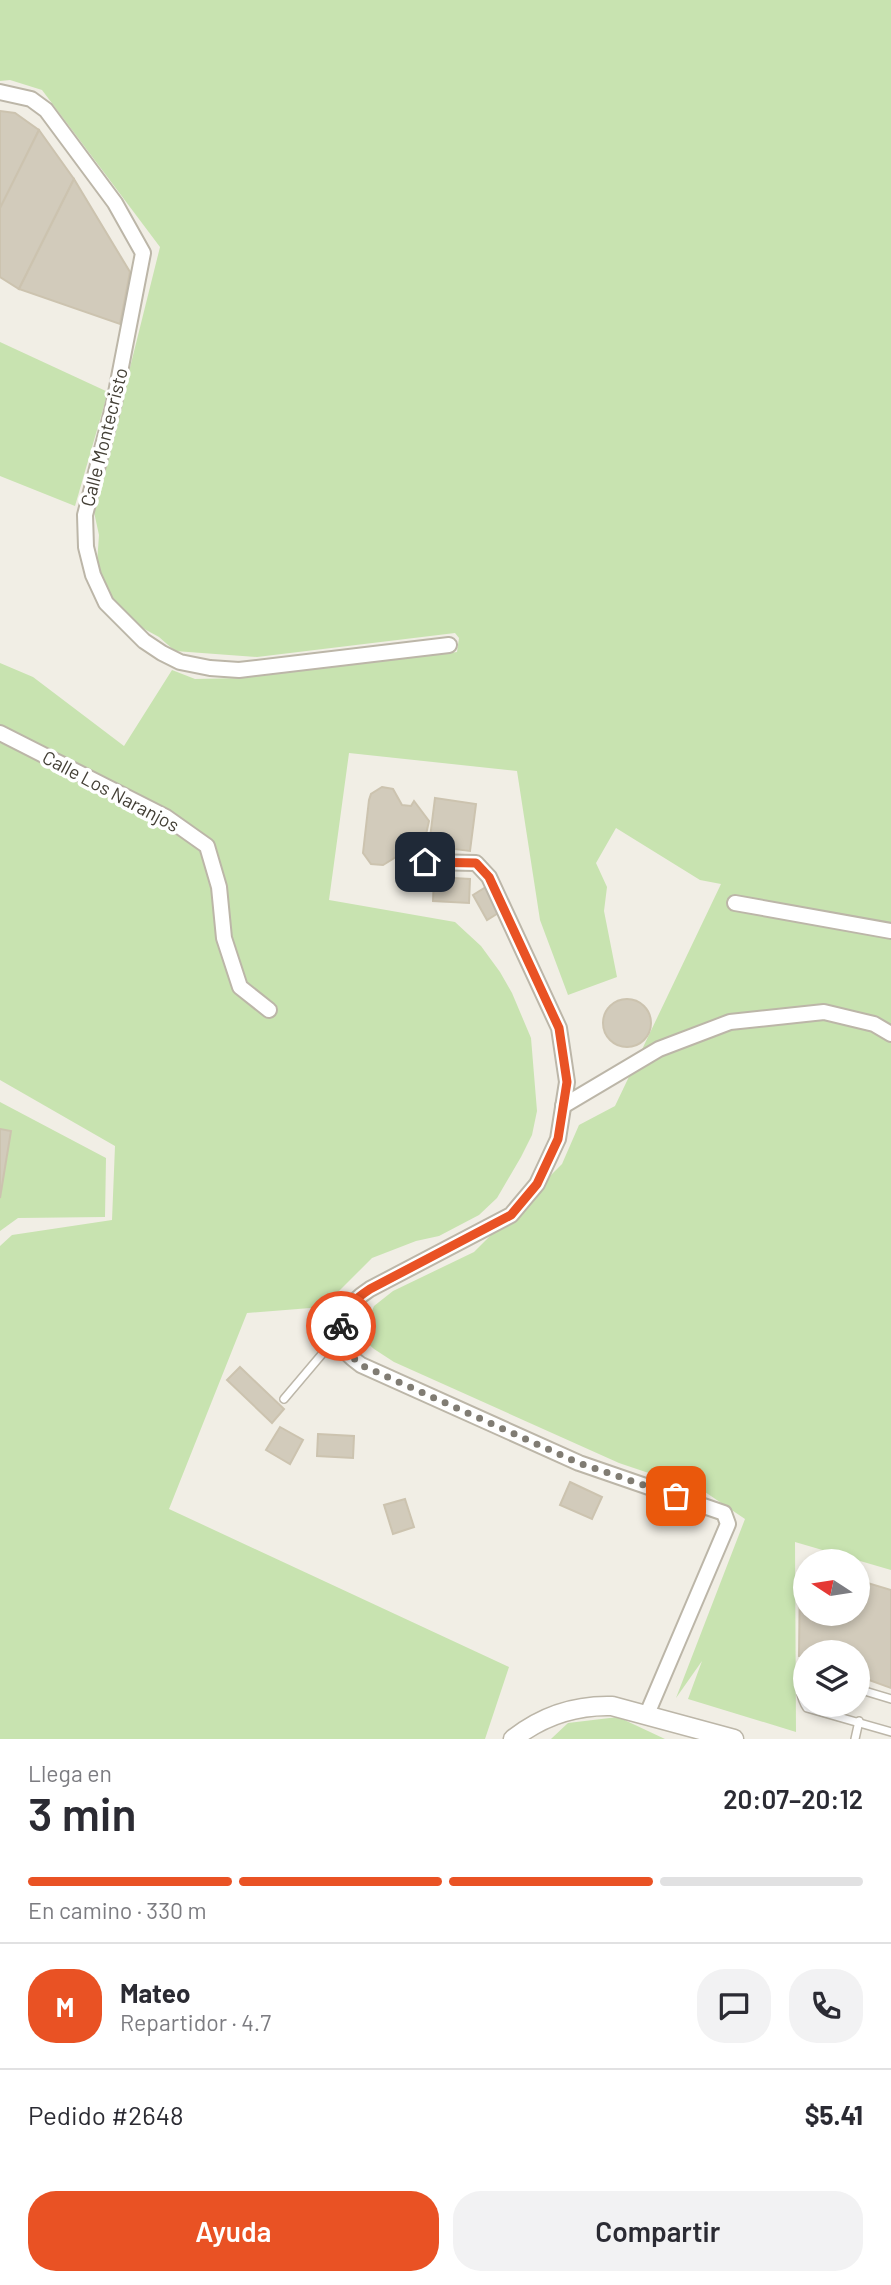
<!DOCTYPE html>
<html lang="es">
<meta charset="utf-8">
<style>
body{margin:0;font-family:Barlow,sans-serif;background:#f2f2f3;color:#2b2b33;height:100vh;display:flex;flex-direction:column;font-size:26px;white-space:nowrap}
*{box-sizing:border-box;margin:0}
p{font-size:23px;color:#7c7c81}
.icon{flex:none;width:38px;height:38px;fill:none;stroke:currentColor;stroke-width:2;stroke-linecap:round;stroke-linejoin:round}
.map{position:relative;height:1739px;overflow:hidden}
.side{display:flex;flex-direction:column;background:#fff;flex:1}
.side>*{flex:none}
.needle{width:46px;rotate:282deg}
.controls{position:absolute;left:793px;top:1549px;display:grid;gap:14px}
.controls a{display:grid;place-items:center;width:77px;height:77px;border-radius:50%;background:#fff;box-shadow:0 4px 10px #0003;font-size:35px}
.pin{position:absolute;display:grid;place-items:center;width:60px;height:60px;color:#fff;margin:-30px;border-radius:14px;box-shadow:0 4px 10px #0006}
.courier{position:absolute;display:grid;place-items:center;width:70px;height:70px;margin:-35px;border:5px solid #e95224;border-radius:50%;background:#fff;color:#222;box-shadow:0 2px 9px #0007}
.head em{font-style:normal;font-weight:600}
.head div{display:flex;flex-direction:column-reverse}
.head{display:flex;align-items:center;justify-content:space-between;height:119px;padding:0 28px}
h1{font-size:46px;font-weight:600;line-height:52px}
.bar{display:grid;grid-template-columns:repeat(4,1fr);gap:10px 7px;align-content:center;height:84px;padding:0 28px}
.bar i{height:9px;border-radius:5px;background:#e1e1e2}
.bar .selected{background:#e95224}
.bar p{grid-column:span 4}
.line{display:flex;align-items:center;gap:18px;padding:0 28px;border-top:2px solid #e1e1e2}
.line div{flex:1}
.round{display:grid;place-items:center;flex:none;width:74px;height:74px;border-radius:28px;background:#f2f2f3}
.primary-button{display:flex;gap:14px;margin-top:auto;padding:14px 28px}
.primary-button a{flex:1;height:80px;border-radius:28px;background:#e95224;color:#fff;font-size:28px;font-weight:600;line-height:80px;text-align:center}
.primary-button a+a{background:#f2f2f3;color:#2b2b33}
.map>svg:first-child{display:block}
.green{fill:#c8e3b0}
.building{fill:#d2cbbb;stroke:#ccc3af;stroke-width:2}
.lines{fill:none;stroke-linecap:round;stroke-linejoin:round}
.service-casing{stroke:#bcb6a8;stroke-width:10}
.minor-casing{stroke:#bcb6a8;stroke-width:18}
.tertiary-casing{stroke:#bcb6a8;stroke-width:21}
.service{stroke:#fff;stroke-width:7}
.minor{stroke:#fff;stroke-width:14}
.tertiary{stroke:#fff;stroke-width:18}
.done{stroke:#807c73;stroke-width:7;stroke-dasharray:0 12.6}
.route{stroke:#e95224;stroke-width:9}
.labels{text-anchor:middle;stroke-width:7;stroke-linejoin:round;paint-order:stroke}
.street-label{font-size:19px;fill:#433f35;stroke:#fff}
</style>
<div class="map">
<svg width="891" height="1739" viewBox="0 0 891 1739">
<rect width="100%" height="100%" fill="#f1eee5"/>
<g class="green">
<polygon points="0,0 891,0 891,1570 795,1542 796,1732 688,1699 702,1661 676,1698 745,1519 705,1492 619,1463 394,1362 374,1349 365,1341 364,1329 374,1306 393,1291 474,1252 562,1164 579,1125 615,1106 721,884 700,880 616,828 596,863 607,887 604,911 617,977 568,995 540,920 517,771 349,753 329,900 455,922 481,946 500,972 512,993 531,1038 537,1111 532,1135 521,1157 497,1198 479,1215 439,1236 416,1241 372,1258 323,1307 247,1313 169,1509 509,1667 485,1739 0,1739 0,1246 12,1235 112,1220 115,1146 0,1080 0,663 33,677 124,746 172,670 195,679 242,678 457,652 459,638 455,633 257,657 175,651 159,637 137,625 111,599 97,563 99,535 94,512 160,247 42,90 10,80 0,81"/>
<polygon points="0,342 108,392 75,506 0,476"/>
<polygon points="0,1102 106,1158 105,1217 18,1218 0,1231"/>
<polygon points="618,1717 665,1739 551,1739 568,1723"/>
</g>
<g class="building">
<polygon points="0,111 15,113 39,130 0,209"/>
<polygon points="39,130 74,179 19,289 0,277 0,208"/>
<polygon points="74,179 130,272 120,324 19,289"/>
<polygon points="382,787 393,789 402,805 411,806 414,801 429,821 425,839 415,847 415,851 405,851 406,847 396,847 396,857 383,865 371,864 363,853 369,800 371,794"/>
<polygon points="435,798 476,804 470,851 429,846"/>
<polygon points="434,877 470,879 469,903 433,901"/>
<polygon points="486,887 500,912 487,920 473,895"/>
<circle cx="627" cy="1023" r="24"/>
<polygon points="0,1129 11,1131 0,1198"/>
<polygon points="240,1367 284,1409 272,1423 227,1380"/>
<polygon points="280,1427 303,1440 290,1464 266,1450"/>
<polygon points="318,1434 354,1436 353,1458 317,1456"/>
<polygon points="570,1482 602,1497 592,1519 560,1505"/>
<polygon points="405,1499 414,1527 393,1534 384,1505"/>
<polygon points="800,1572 805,1573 805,1614 858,1614 858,1580 891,1590 891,1688 858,1676 858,1652 805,1652 805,1658 799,1656"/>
</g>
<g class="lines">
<defs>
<g id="service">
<polyline points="284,1399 339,1334"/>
<path d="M805,1673L800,1672C800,1685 799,1696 807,1708L891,1732"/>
<polyline points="858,1689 891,1699"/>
<polyline points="855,1739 859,1721"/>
</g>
<g id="minor">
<polyline points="0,92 31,99 46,110 115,203 143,253 114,403 85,515 86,547 93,575 106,603 144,641 162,653 180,662 210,668 239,670 449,645"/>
<polyline points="0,733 166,817 207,846 219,887 224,938 240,987 269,1010"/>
<path d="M425,862L476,863L489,877L559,1028L567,1082L558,1139L537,1184L511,1215L370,1289C350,1302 330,1324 345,1350C348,1356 356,1361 361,1365L579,1463L724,1513L728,1524L647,1714"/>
<polyline points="735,903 891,931"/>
<polyline points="563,1106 659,1049 730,1022 824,1012 874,1024 891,1034"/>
</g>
<path id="tertiary" d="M513,1739C542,1716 576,1705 612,1706L734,1739"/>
</defs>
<use href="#service" class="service-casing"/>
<use href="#minor" class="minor-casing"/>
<use href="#tertiary" class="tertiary-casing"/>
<use href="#service" class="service"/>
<use href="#minor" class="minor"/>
<use href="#tertiary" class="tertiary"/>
</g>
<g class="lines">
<path class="done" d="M341,1326C337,1344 349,1354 361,1365L579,1463L676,1496"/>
<path class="route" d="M341,1326C344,1308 355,1299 370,1289L511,1215L537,1184L558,1139L567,1082L559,1028L489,877L476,863L425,862"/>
</g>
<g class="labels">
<g class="street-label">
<text transform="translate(104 437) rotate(-76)" y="7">Calle Montecristo</text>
<text transform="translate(111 791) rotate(28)" y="7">Calle Los Naranjos</text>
</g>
</g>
</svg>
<div class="controls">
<a><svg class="needle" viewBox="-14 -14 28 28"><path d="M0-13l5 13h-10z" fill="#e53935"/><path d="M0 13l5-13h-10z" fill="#7c7c81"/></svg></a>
<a><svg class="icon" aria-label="layers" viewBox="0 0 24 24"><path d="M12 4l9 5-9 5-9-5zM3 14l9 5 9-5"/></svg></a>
</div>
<div class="pin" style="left:676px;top:1496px;background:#ea580c"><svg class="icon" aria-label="bag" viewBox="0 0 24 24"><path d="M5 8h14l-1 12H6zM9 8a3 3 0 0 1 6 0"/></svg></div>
<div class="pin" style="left:425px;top:862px;background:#1f2937"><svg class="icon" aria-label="home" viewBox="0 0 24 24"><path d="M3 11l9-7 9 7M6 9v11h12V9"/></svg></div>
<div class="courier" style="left:341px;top:1326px"><svg class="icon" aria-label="bike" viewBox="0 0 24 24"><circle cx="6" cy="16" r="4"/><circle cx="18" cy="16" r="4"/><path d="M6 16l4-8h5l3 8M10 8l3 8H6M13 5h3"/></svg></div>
</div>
<section class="side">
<div class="head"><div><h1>3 min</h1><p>Llega en</p></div><em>20:07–20:12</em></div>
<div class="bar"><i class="selected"></i><i class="selected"></i><i class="selected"></i><i></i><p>En camino · 330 m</p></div>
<div class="line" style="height:126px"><b class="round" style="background:#e95224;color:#fff">M</b><div><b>Mateo</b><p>Repartidor · 4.7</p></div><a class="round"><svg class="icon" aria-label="chat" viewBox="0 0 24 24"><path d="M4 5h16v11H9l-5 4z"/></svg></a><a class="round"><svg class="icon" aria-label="phone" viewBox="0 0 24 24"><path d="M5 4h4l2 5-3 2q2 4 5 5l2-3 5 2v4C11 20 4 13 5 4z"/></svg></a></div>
<div class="line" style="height:91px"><div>Pedido #2648</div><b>$5.41</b></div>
<div class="primary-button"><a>Ayuda</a><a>Compartir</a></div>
</section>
